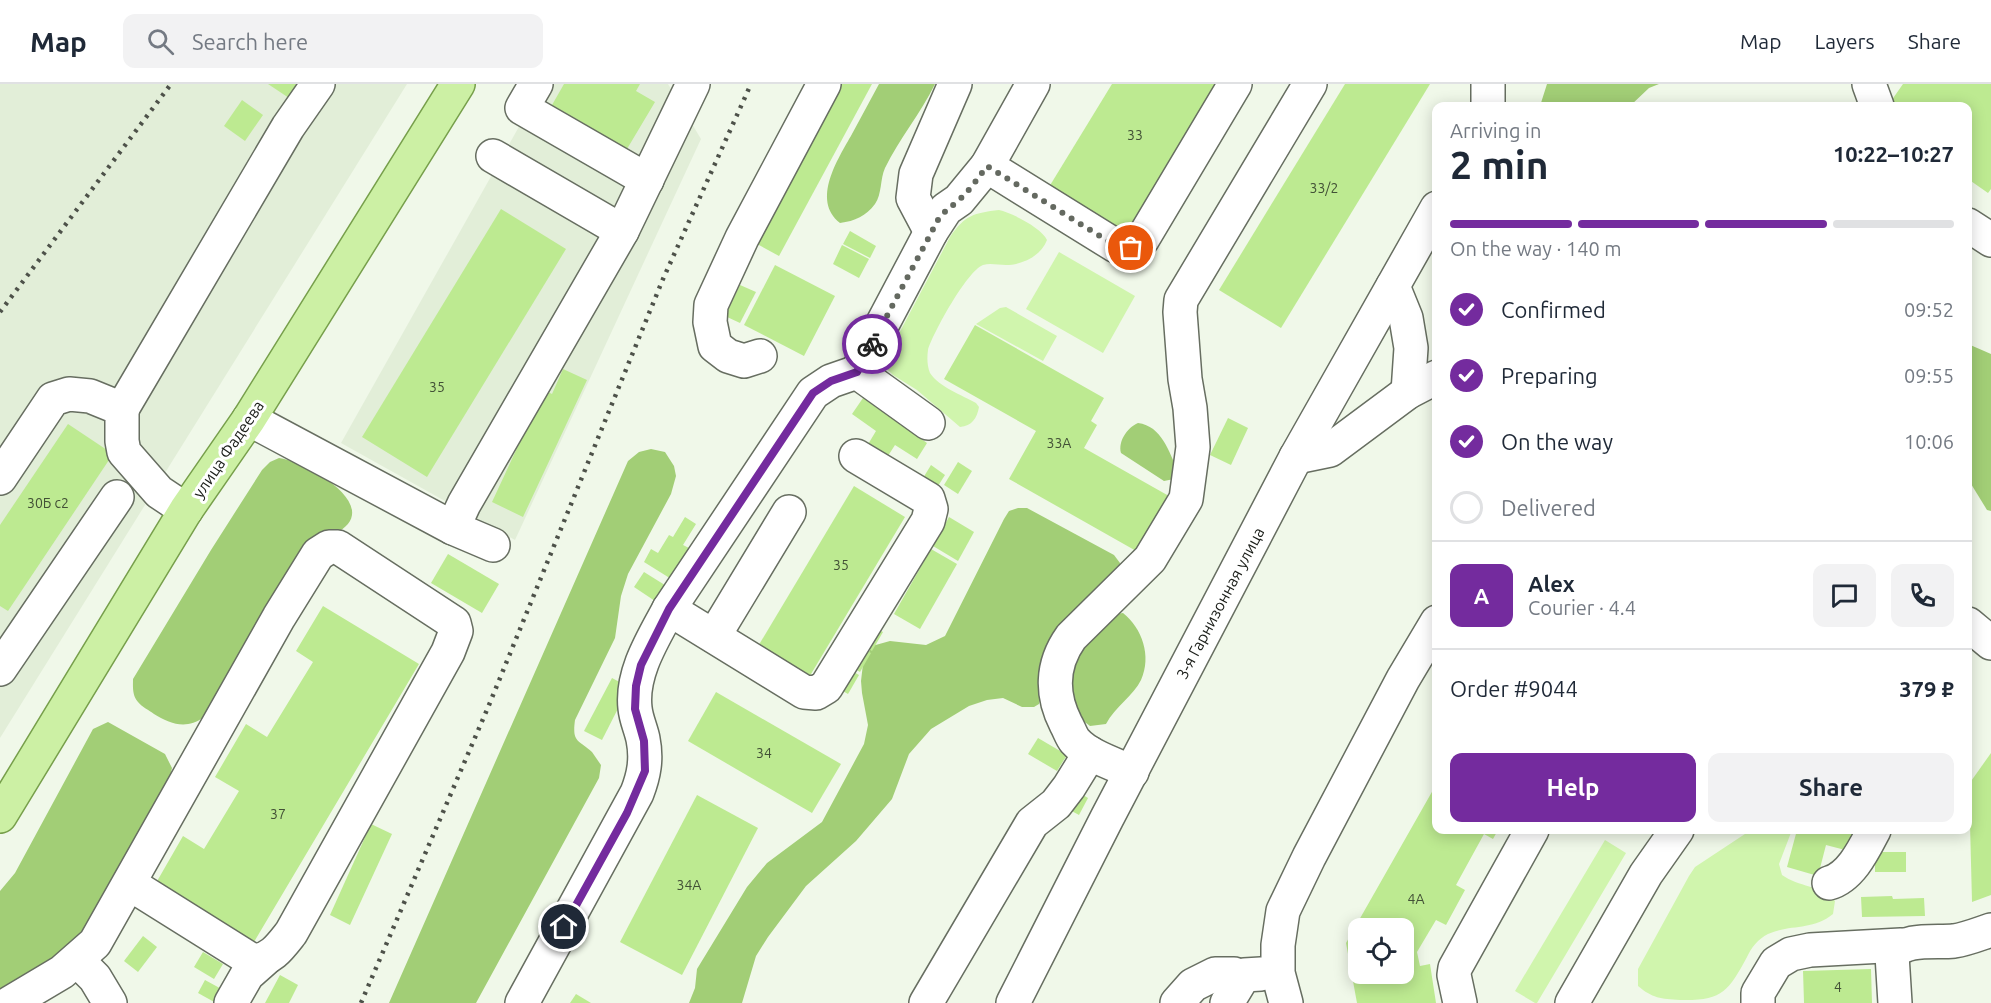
<!DOCTYPE html>
<meta charset="utf-8">
<style>
body{margin:0;font-family:Ubuntu,sans-serif;background:#f2f2f3;color:#1f2937;height:100vh;display:flex;flex-direction:column;font-size:22px;white-space:nowrap}
*{box-sizing:border-box;margin:0}
p{font-size:20px;color:#747a83}
.icon{flex:none;width:33px;height:33px;fill:none;stroke:currentColor;stroke-width:2;stroke-linecap:round;stroke-linejoin:round}
.map{position:relative;flex:1;overflow:hidden}
.side{position:absolute;left:1432px;top:18px;width:540px;height:732px;display:flex;flex-direction:column;background:#fff;border-radius:12px;box-shadow:0 3px 15px #0003}
.side>*{flex:none}
.fabs{position:absolute;left:1348px;top:834px;display:grid;gap:12px}
.fabs a{display:grid;place-items:center;width:66px;height:66px;border-radius:12px;background:#fff;box-shadow:0 3px 15px #0003;font-size:30px}
.pin{position:absolute;display:grid;place-items:center;width:51px;height:51px;color:#fff;margin:-26px;border:3px solid #fff;border-radius:50%;box-shadow:0 2px 6px #0007}
.courier{position:absolute;display:grid;place-items:center;width:60px;height:60px;margin:-30px;border:4px solid #742b9e;border-radius:50%;background:#fff;color:#222;box-shadow:0 2px 8px #0007}
.headline em{font-style:normal;font-weight:600}
.headline div{display:flex;flex-direction:column-reverse}
.headline{display:flex;align-items:center;justify-content:space-between;height:102px;padding:0 18px}
h1{font-size:39px;font-weight:600;line-height:45px}
.bar{display:grid;grid-template-columns:repeat(4,1fr);gap:9px 6px;align-content:center;height:72px;padding:0 18px}
.bar i{height:8px;border-radius:4px;background:#e0e1e3}
.bar .selected{background:#742b9e}
.bar p{grid-column:span 4}
.line{display:flex;align-items:center;gap:15px;padding:0 18px;border-top:2px solid #e0e1e3}
.line div{flex:1}
.round{display:grid;place-items:center;flex:none;width:63px;height:63px;border-radius:12px;background:#f2f2f3}
ol{padding:0 18px;list-style:none}
li{display:flex;align-items:center;gap:18px;height:66px}
li p{margin-inline-start:auto}
li .icon{padding:6px;border-radius:50%;background:#742b9e;color:#fff;stroke-width:4}
li:last-child{color:#747a83}
li i{width:33px;height:33px;border:3px solid #e0e1e3;border-radius:50%}
.cta{display:flex;gap:12px;margin-top:auto;padding:12px 18px}
.cta a{flex:1;height:69px;border-radius:12px;background:#742b9e;color:#fff;font-size:24px;font-weight:600;line-height:69px;text-align:center}
.cta a+a{background:#f2f2f3;color:#1f2937}
header{display:flex;align-items:center;gap:36px;box-sizing:border-box;height:84px;padding:0 30px;background:#fff;border-bottom:2px solid #e0e1e3}
header strong{font-size:28px}
nav{display:flex;gap:33px;margin-inline-start:auto;font-size:21px}
.search{width:420px;height:54px;background:#f2f2f3;display:flex;align-items:center;gap:15px;box-sizing:border-box;padding:0 21px;border-radius:12px;color:#747a83;font-size:22px}
.map>svg:first-child{display:block}
.built{fill:#e2eed8}
.green{fill:#d0f5ad}
.forest{fill:#a2ce76}
.building{fill:#bdea91;fill-rule:evenodd}
.lines{fill:none;stroke-linecap:round;stroke-linejoin:round}
.minor-casing{stroke:#676e61;stroke-width:36}
.major-casing{stroke:#779f4b;stroke-width:36}
.minor{stroke:#fff;stroke-width:33}
.major{stroke:#ccf0a4;stroke-width:33}
.rail{stroke:#4d5149;stroke-width:4.5;stroke-dasharray:3 6;stroke-linecap:butt}
.done{stroke:#646960;stroke-width:6;stroke-dasharray:0 10.8}
.route{stroke:#742b9e;stroke-width:8}
.labels{text-anchor:middle;stroke-width:6;stroke-linejoin:round;paint-order:stroke}
.number-label{font-size:14px;fill:#425036}
.street-label{font-size:16px;fill:#191c17;stroke:#fff}
</style>
<header>
<strong>Map</strong>
<div class="search"><svg class="icon" aria-label="search" viewBox="0 0 24 24"><circle cx="10" cy="10" r="6"/><path d="M15 15l6 6"/></svg>Search here</div>
<nav><a>Map</a><a>Layers</a><a>Share</a></nav>
</header>
<div class="map">
<svg width="1991" height="919" viewBox="0 0 1991 919">
<rect width="100%" height="100%" fill="#f0f8e9"/>
<g class="built">
<polygon points="0,0 407,0 0,654"/>
<polygon points="543,0 668,0 701,55 515,456 341,359"/>
</g>
<g class="green">
<path d="M999,126C1012,129 1042,144 1047,156C1041,172 1022,181 1006,181C998,181 990,179 983,181C967,187 933,249 928,266C927,273 927,282 930,289C939,303 962,311 976,319L979,323C977,334 972,342 960,343L917,306L893,291L887,285L885,276L950,153C965,131 974,129 999,126Z"/>
<polygon points="1059,168 1135,212 1103,269 1026,225"/>
<polygon points="1006,223 1057,252 1043,277 976,240 1000,224"/>
<path d="M1751,746H1792L1779,780L1782,791C1799,803 1820,801 1835,817L1833,830C1812,847 1790,840 1768,850C1758,855 1751,864 1747,873C1728,908 1722,917 1680,916C1661,915 1652,914 1638,902V885L1689,792L1695,783Z"/>
<polygon points="1605,756 1626,769 1537,919 1535,919 1515,907"/>
</g>
<g class="forest">
<path d="M879,0H935C921,29 899,55 885,84C880,95 882,110 875,120C866,132 855,137 840,139C811,116 838,75 852,50C861,33 870,17 879,0Z"/>
<polygon points="1547,0 1659,0 1649,4 1630,22 1540,22"/>
<polygon points="1968,260 1991,270 1991,427 1987,426 1968,395"/>
<path d="M1138,339C1162,342 1169,368 1178,387L1174,395L1164,397L1121,369C1118,357 1127,344 1138,339Z"/>
<path d="M651,365L665,368L674,382L676,392L671,410L628,490L621,512L615,554L575,636C572,659 578,655 592,668C595,672 598,677 601,681L599,694L476,919H389L628,377L639,368Z"/>
<path d="M279,374C307,378 388,424 334,450L204,633C186,646 171,640 154,630C149,626 142,623 138,618C132,611 133,603 133,595L211,466L262,386L270,378Z"/>
<polygon points="1018,424 1027,424 1114,471 1120,479 1119,489 1049,574 1040,578 1043,605 1039,620 1034,623 1022,623 1003,614 987,616 969,622 931,645 909,670 892,715 856,757 806,802 768,853 756,872 742,919 689,919 695,904 697,885 747,803 767,779 822,738 864,660 868,641 862,609 861,597 863,580 872,562 890,557 926,561 945,552 1004,435 1009,427"/>
<path d="M1123,529C1142,544 1152,572 1141,596C1134,611 1115,623 1106,640L1090,642C1087,639 1082,637 1079,634C1064,615 1070,582 1082,563C1089,551 1101,541 1109,531Z"/>
<polygon points="108,638 165,670 172,684 167,705 77,862 0,907 0,807 15,789 93,645"/>
</g>
<g class="building">
<polygon points="268,0 298,0 289,14"/>
<polygon points="564,0 640,0 636,7 655,18 627,65 552,21"/>
<polygon points="833,0 872,0 779,172 748,155"/>
<polygon points="1112,0 1221,0 1128,151 1049,103"/>
<polygon points="1345,0 1430,0 1281,244 1219,206"/>
<polygon points="1903,0 1991,0 1991,105 1988,109 1968,95 1968,22 1893,22 1889,20"/>
<polygon points="242,16 263,31 245,57 224,42"/>
<polygon points="501,125 566,165 427,393 362,353"/>
<polygon points="850,147 876,162 870,174 843,160"/>
<polygon points="842,161 869,175 859,194 833,180"/>
<polygon points="775,181 835,212 804,272 744,241"/>
<polygon points="740,201 756,208 740,239 725,232"/>
<polygon points="975,241 1104,314 1091,337 1097,341 1084,364 1176,416 1145,472 1009,395 1036,347 944,295"/>
<polygon points="563,285 587,296 523,433 492,418 544,306 552,310"/>
<polygon points="863,314 927,359 917,375 895,361 886,375 867,362 876,347 852,330"/>
<polygon points="1228,334 1248,344 1231,381 1210,371"/>
<polygon points="68,340 113,370 8,527 0,522 0,441"/>
<polygon points="958,378 972,387 958,410 944,401"/>
<polygon points="931,381 945,391 931,413 917,404"/>
<polygon points="854,402 905,433 808,595 757,564"/>
<polygon points="685,433 696,440 683,461 689,464 678,481 676,498 644,478 651,465 658,469 669,451 673,453"/>
<polygon points="949,433 974,448 958,477 933,462"/>
<polygon points="931,465 957,480 920,545 894,530"/>
<polygon points="448,470 499,500 482,529 431,499"/>
<polygon points="644,488 668,503 658,519 634,503"/>
<polygon points="323,522 419,580 254,858 156,799 183,752 204,765 239,707 215,693 246,640 267,653 313,578 296,567"/>
<polygon points="869,541 883,548 872,567 859,559"/>
<polygon points="858,561 871,569 860,588 847,580"/>
<polygon points="845,583 859,591 848,610 834,602"/>
<polygon points="612,594 629,603 602,656 584,647"/>
<polygon points="716,608 841,680 812,729 688,657"/>
<polygon points="1038,654 1067,671 1057,687 1028,670"/>
<polygon points="1991,669 1991,811 1972,818 1969,700"/>
<path d="M1437,699V746H1498L1493,755L1484,750L1456,801L1465,806L1446,841L1436,836L1417,868L1420,882L1430,880L1436,919H1357L1346,859ZM1359,844H1404V890H1359Z"/>
<polygon points="1078,708 1088,714 1079,731 1068,725"/>
<polygon points="697,711 758,744 682,891 620,858"/>
<polygon points="371,740 392,750 350,841 330,831"/>
<polygon points="1797,746 1855,746 1849,767 1826,761 1818,792 1787,783"/>
<rect x="1875" y="768" width="31" height="20"/>
<polygon points="1892,812 1893,815 1924,814 1925,832 1862,833 1861,813"/>
<polygon points="143,852 157,863 138,888 124,877"/>
<polygon points="203,868 223,880 214,895 194,883"/>
<polygon points="1871,885 1872,919 1804,919 1803,887"/>
<polygon points="280,891 298,901 289,919 265,919"/>
<polygon points="205,896 227,908 216,919 198,909"/>
<polygon points="576,910 591,919 570,919"/>
</g>
<g class="lines">
<defs>
<g id="minor">
<polyline points="536,0 522,24 647,96"/>
<polyline points="1869,0 1877,22"/>
<polyline points="1488,22 1488,0"/>
<polyline points="493,72 622,147"/>
<polyline points="987,82 1116,162 1131,163 1142,156 1235,0"/>
<polyline points="1968,141 1991,156"/>
<polyline points="931,148 913,114 916,90 955,0"/>
<polyline points="1393,202 1406,234 1411,264 1408,308"/>
<polyline points="760,272 744,277 728,272 715,262 710,238 711,221 742,154 824,0"/>
<polyline points="857,288 931,148 946,125 959,116 987,82 1033,0"/>
<polyline points="122,325 288,43 318,0"/>
<polyline points="249,335 453,444 493,461"/>
<polyline points="1296,373 1330,366 1408,308 1437,293"/>
<polyline points="0,394 53,315 69,310 90,312 122,325 122,357 124,368 159,408 186,426"/>
<polyline points="453,444 464,420 622,147 693,0"/>
<polyline points="669,525 804,608 816,609 826,603 928,437 931,425 928,415 856,372"/>
<polyline points="1968,540 1991,559"/>
<polyline points="714,552 789,428"/>
<polyline points="0,585 117,413"/>
<path d="M1132,688C1114,680 1088,672 1075,657C1071,652 1069,645 1066,640C1051,611 1051,581 1071,553L1150,475L1186,415L1193,363L1190,324L1185,295L1180,228L1181,216L1310,0"/>
<path d="M1829,799C1851,793 1864,765 1874,746"/>
<polyline points="77,876 95,894 110,919"/>
<path d="M10,919L62,888L95,859L279,533L318,470L329,463H338L454,539L456,547L448,568L291,849C280,863 271,876 253,877L130,800"/>
<polyline points="231,919 247,891 264,876"/>
<path d="M522,919L637,709C644,691 647,675 643,655C641,645 636,635 635,624C631,589 653,555 669,525L813,309L831,297L857,288L928,339"/>
<polyline points="926,919 1032,739 1056,720 1069,703 1090,669"/>
<polyline points="1013,919 1107,734 1296,373 1437,124"/>
<polyline points="1177,919 1193,901 1215,890 1234,890"/>
<polyline points="1227,919 1244,891 1261,890"/>
<polyline points="1286,919 1278,889 1278,861 1283,827 1309,773 1403,595 1437,538"/>
<polyline points="1460,919 1454,891 1455,884 1532,746"/>
<polyline points="1572,919 1646,790 1677,746"/>
<polyline points="1758,919 1758,909 1776,879 1791,870 1810,866 1901,861"/>
<path d="M1895,919L1892,871C1905,853 1935,859 1954,857C1967,855 1979,850 1991,846"/>
</g>
<polyline id="major" points="0,732 186,426 249,335 458,0"/>
</defs>
<use href="#minor" class="minor-casing"/>
<use href="#major" class="major-casing"/>
<use href="#minor" class="minor"/>
<use href="#major" class="major"/>
<g class="rail">
<polyline points="0,228 171,0"/>
<polyline points="361,919 489,621 663,195 751,0"/>
</g>
</g>
<g class="lines">
<path class="done" d="M872,260L938,136C945,126 950,124 959,116C970,106 978,94 987,82L1116,162L1131,164"/>
<polyline class="route" points="564,843 627,729 645,687 644,657 635,625 636,602 641,581 669,525 813,309 831,297 857,288 872,260"/>
</g>
<g class="labels">
<g class="number-label">
<text x="1135" y="56">33</text>
<text x="1324" y="109">33/2</text>
<text x="437" y="308">35</text>
<text x="1059" y="364">33А</text>
<text x="48" y="424">30Б с2</text>
<text x="841" y="486">35</text>
<text x="764" y="674">34</text>
<text x="278" y="735">37</text>
<text x="689" y="806">34А</text>
<text x="1416" y="820">4А</text>
<text x="1838" y="908">4</text>
</g>
<g class="street-label">
<text transform="translate(228 365) rotate(-56)" y="6">улица Фадеева</text>
<text transform="translate(1220 519) rotate(-62)" y="6">3-я Гарнизонная улица</text>
</g>
</g>
</svg>
<div class="fabs">
<a><svg class="icon" aria-label="locate" viewBox="0 0 24 24"><circle cx="12" cy="12" r="6"/><path d="M12 2v4M12 18v4M2 12h4M18 12h4"/></svg></a>
</div>
<div class="pin" style="left:1131px;top:164px;background:#ea580c"><svg class="icon" aria-label="bag" viewBox="0 0 24 24"><path d="M5 8h14l-1 12H6zM9 8a3 3 0 0 1 6 0"/></svg></div>
<div class="pin" style="left:564px;top:843px;background:#1f2937"><svg class="icon" aria-label="home" viewBox="0 0 24 24"><path d="M3 11l9-7 9 7M6 9v11h12V9"/></svg></div>
<div class="courier" style="left:872px;top:260px"><svg class="icon" aria-label="bike" viewBox="0 0 24 24"><circle cx="6" cy="16" r="4"/><circle cx="18" cy="16" r="4"/><path d="M6 16l4-8h5l3 8M10 8l3 8H6M13 5h3"/></svg></div>
<section class="side">
<div class="headline"><div><h1>2 min</h1><p>Arriving in</p></div><em>10:22–10:27</em></div>
<div class="bar"><i class="selected"></i><i class="selected"></i><i class="selected"></i><i></i><p>On the way · 140 m</p></div>
<ol>
<li><svg class="icon" aria-label="check" viewBox="0 0 24 24"><path d="M5 12l5 5 9-10"/></svg>Confirmed<p>09:52</p></li>
<li><svg class="icon" aria-label="check" viewBox="0 0 24 24"><path d="M5 12l5 5 9-10"/></svg>Preparing<p>09:55</p></li>
<li><svg class="icon" aria-label="check" viewBox="0 0 24 24"><path d="M5 12l5 5 9-10"/></svg>On the way<p>10:06</p></li>
<li><i></i>Delivered</li>
</ol>
<div class="line" style="height:108px"><b class="round" style="background:#742b9e;color:#fff">A</b><div><b>Alex</b><p>Courier · 4.4</p></div><a class="round"><svg class="icon" aria-label="chat" viewBox="0 0 24 24"><path d="M4 5h16v11H9l-5 4z"/></svg></a><a class="round"><svg class="icon" aria-label="phone" viewBox="0 0 24 24"><path d="M5 4h4l2 5-3 2q2 4 5 5l2-3 5 2v4C11 20 4 13 5 4z"/></svg></a></div>
<div class="line" style="height:78px"><div>Order #9044</div><b>379 ₽</b></div>
<div class="cta"><a>Help</a><a>Share</a></div>
</section>
</div>
